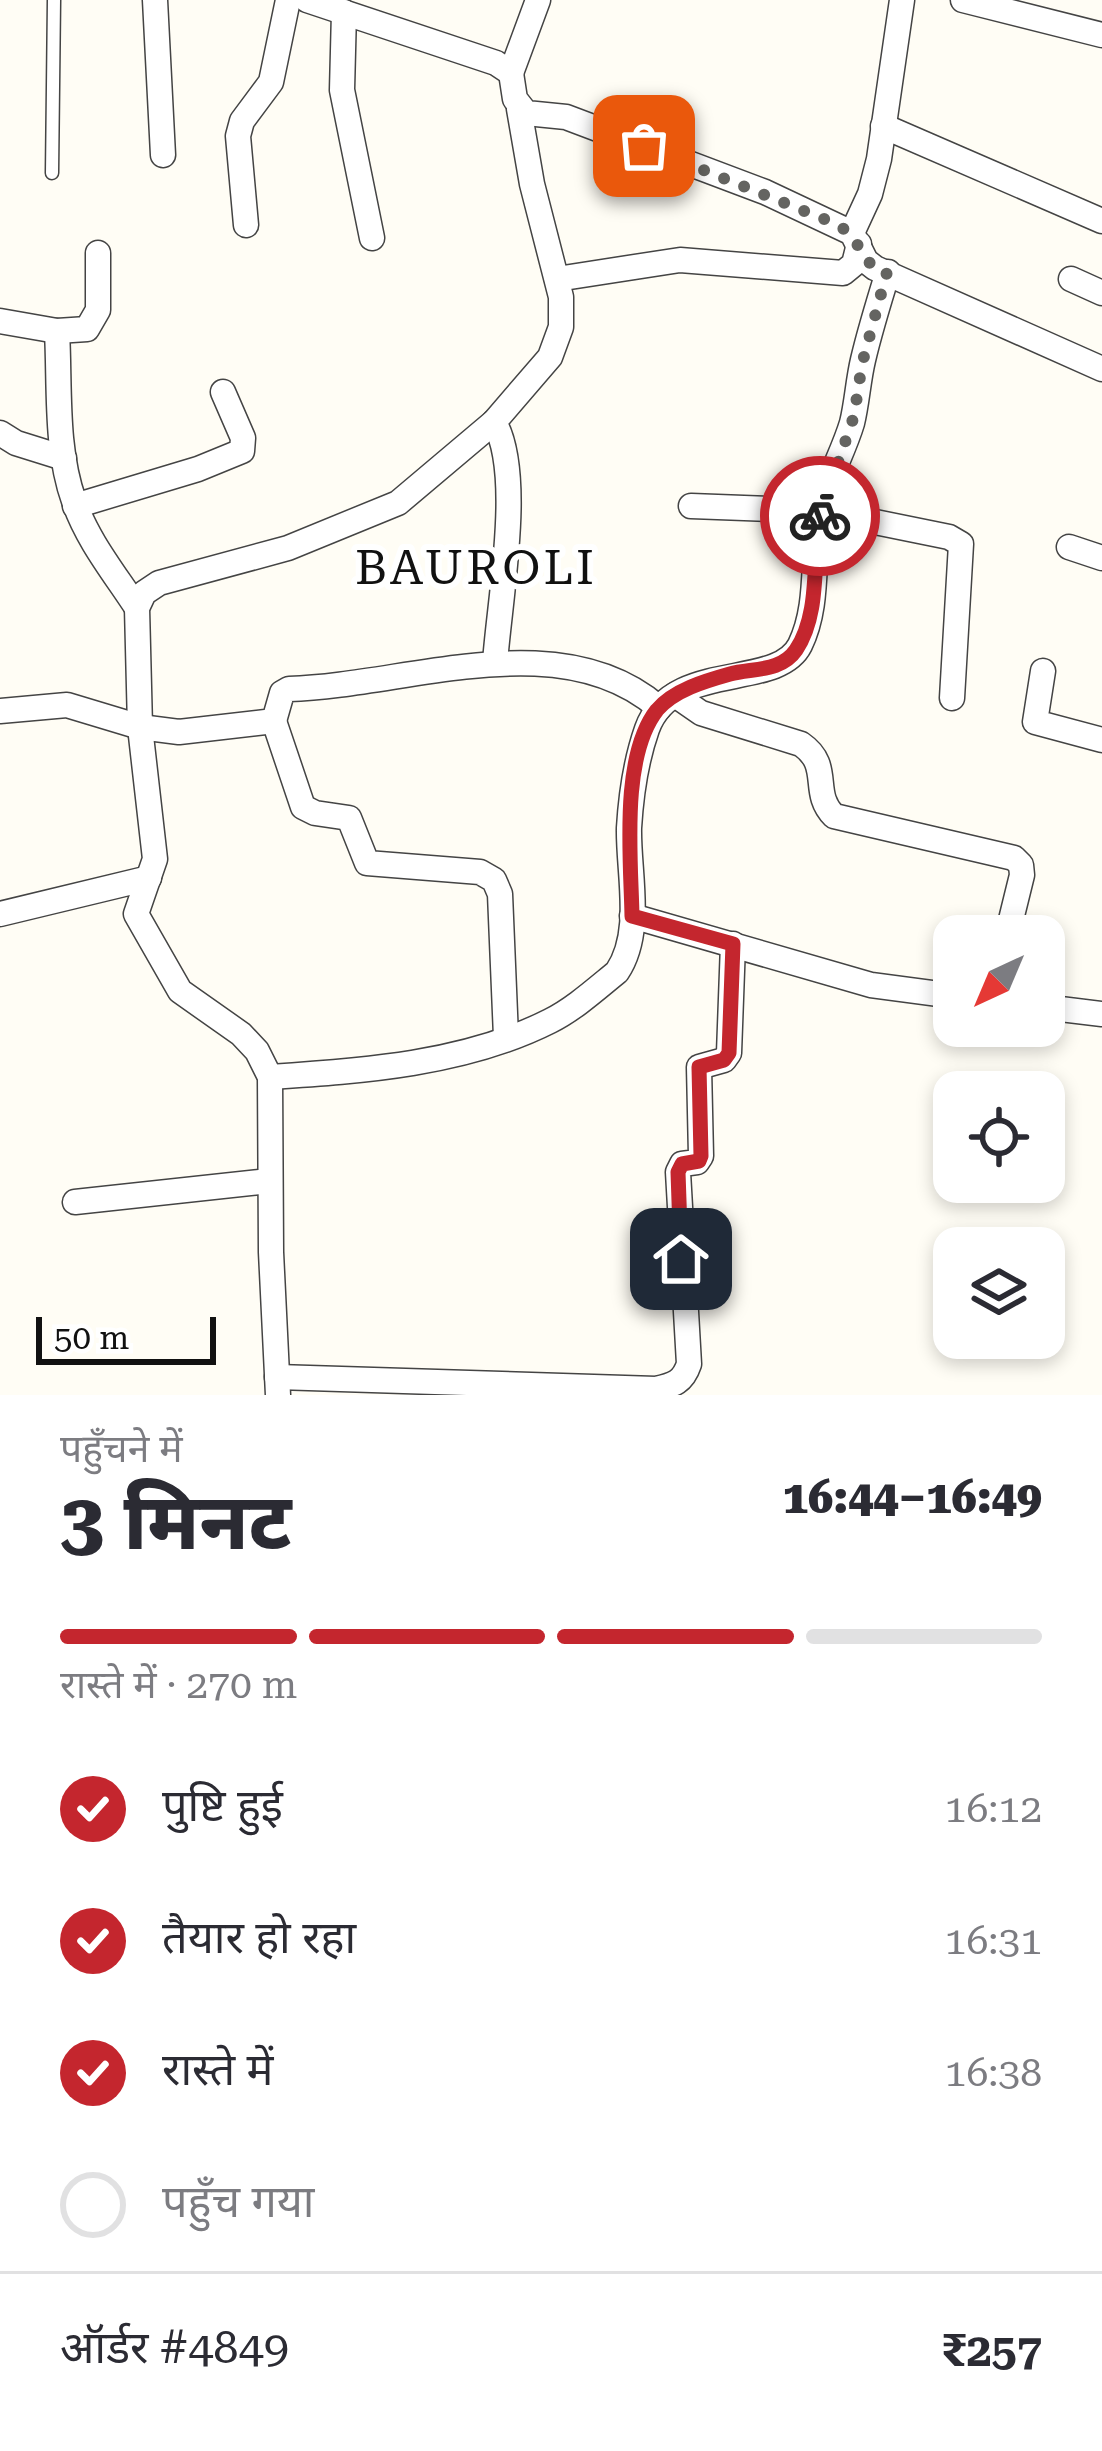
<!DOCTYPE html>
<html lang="hi">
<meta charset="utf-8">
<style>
body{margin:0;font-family:"Roboto Serif","Noto Sans Devanagari",serif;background:#f7f7f7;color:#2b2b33;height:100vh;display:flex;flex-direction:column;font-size:45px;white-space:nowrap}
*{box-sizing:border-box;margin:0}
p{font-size:39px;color:#7c7c81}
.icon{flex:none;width:66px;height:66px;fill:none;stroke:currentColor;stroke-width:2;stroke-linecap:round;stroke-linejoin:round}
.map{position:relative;height:1395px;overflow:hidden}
.sheet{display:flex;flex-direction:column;background:#fff;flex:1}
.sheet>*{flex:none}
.needle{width:78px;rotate:224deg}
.controls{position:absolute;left:933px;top:915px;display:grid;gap:24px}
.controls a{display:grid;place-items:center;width:132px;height:132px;border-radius:24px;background:#fff;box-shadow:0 6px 18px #0003;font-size:60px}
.scale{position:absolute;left:36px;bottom:30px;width:180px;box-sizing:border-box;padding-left:12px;border:6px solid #111;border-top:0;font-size:33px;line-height:42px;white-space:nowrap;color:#111;-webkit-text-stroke:9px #fff;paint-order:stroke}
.pin{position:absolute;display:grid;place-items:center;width:102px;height:102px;color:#fff;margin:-51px;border-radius:24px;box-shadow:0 6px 18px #0006}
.courier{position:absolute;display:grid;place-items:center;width:120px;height:120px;margin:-60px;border:9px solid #c4262e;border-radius:50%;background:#fff;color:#222;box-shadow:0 3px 15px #0007}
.summary em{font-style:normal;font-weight:800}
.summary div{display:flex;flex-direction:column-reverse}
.summary{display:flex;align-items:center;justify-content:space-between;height:204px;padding:0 60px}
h1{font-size:78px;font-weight:800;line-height:90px}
.bar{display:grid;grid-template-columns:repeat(4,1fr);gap:18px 12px;align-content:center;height:144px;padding:0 60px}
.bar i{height:15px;border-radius:9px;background:#e1e1e2}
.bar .on{background:#c4262e}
.bar p{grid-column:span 4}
.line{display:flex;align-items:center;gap:30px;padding:0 60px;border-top:3px solid #e1e1e2}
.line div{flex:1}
ol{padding:0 60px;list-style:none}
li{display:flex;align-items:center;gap:36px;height:132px}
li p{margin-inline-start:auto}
li .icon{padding:12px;border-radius:50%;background:#c4262e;color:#fff;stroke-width:4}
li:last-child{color:#7c7c81}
li i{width:66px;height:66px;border:6px solid #e1e1e2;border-radius:50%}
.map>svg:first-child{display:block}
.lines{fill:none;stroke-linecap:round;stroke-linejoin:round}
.service-casing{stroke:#444;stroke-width:15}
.minor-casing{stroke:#444;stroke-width:27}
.service{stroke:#fff;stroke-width:12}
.minor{stroke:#fff;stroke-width:24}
.done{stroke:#646461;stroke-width:12;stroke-dasharray:0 21.6}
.route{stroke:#c4262e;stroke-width:15}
.labels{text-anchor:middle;stroke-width:12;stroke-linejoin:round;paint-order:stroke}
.quarter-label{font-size:48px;letter-spacing:3px;fill:#111;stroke:#fff}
</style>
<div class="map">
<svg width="1102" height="1395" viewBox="0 0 1102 1395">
<rect width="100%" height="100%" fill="#fffdf5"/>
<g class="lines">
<defs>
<polyline id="service" points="52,173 54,0"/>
<g id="minor">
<polyline points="155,0 163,155"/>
<polyline points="307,0 496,63 511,73 515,99 526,113 566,117 765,192 852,233 866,261 875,268 1102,369"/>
<polyline points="963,0 1102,35"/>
<polyline points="344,12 342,90 372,238"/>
<polyline points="511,73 538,0"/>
<polyline points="883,126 1102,221"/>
<polyline points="246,225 238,136 242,121 271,82 288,0"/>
<polyline points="852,233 870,194 879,159 902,0"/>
<polyline points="557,279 680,260 843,273 854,264 859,244"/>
<polyline points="1071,279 1102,293"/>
<polyline points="0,321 57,331 87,329 98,310 98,253"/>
<path d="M57,331C60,386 55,448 74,501C87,540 115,574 137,608"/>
<path d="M494,422C524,473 499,602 495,663"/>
<polyline points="0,433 16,443 64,458"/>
<polyline points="75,506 198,469 242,451 243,438 223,392"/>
<polyline points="691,506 821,511 949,537 961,544 952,698"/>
<polyline points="1069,547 1102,558"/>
<polyline points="1043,671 1035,722 1102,740"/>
<path d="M675,695L701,713L801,744C833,766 810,792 834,816L1014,858L1021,865L1022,875L1007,936"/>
<path d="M0,711L67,705L140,727L179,732L274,721L282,693L289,689C406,686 560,622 659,708"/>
<polyline points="274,721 303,807 315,813 349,818 367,863 480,872 494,880 500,894 506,1037"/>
<polyline points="0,914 149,878"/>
<polyline points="632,916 871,985 954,996"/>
<polyline points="1044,1007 1102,1014"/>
<path d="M270,1077C363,1071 465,1064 550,1021C574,1009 596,989 617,972C644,932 628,873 629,828C631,795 636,760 647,729C672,659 777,691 800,645C822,600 809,547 823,500C830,474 844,450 852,423C857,403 858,381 863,360C870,330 879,301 888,272"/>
<polyline points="75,1202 269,1181"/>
<path d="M277,1377L656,1389C674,1385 683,1382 689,1364L678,1172L682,1164L697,1162L701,1156L699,1067L724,1060L729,1053L733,944"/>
<polyline points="278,1395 271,1252 270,1077 257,1051 241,1034 180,991 136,914 155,859 140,727 137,608 144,593 159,583 288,548 398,503 494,422 550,357 561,327 561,297 532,184 519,109"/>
</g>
</defs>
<use href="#service" class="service-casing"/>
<use href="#minor" class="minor-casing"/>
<use href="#service" class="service"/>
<use href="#minor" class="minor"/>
</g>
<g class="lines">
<path class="done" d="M644,146L834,223C867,240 854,262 887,272L862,364L854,416L820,516"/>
<path class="route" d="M681,1259L678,1172L682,1164L699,1161L701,1156L699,1067L724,1060L729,1053L733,944L632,916C631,860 620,757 657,710C674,690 705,681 730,674C753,668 781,672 796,650C821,613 812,558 820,516"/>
</g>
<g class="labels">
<g class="quarter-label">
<text x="476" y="584">BAUROLI</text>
</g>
</g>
</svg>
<div class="controls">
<a><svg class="needle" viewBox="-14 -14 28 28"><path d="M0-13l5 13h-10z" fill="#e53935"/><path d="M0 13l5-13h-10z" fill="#7c7c81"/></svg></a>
<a><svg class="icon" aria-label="locate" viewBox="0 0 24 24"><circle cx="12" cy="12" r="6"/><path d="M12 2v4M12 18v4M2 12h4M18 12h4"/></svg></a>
<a><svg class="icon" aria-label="layers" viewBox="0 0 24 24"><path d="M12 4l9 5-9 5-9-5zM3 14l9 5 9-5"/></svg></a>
</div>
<div class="scale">50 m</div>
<div class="pin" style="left:644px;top:146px;background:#ea580c"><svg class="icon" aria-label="bag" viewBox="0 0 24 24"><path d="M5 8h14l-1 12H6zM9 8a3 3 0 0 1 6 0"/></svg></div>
<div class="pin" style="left:681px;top:1259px;background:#1f2937"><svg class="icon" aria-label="home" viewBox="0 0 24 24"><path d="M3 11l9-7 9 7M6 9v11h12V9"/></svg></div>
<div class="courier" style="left:820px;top:516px"><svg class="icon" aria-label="bike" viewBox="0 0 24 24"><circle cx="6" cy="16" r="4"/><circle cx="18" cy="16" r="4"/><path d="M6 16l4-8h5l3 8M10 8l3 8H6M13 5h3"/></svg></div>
</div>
<section class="sheet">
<div class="summary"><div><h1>3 मिनट</h1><p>पहुँचने में</p></div><em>16:44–16:49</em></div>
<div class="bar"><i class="on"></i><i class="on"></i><i class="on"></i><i></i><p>रास्ते में · 270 m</p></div>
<ol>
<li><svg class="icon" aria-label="check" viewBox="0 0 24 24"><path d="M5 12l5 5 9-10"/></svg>पुष्टि हुई<p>16:12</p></li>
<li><svg class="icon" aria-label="check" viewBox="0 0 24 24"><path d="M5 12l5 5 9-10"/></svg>तैयार हो रहा<p>16:31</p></li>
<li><svg class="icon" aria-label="check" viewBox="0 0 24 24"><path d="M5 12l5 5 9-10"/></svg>रास्ते में<p>16:38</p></li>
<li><i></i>पहुँच गया</li>
</ol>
<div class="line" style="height:156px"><div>ऑर्डर #4849</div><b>₹257</b></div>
</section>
